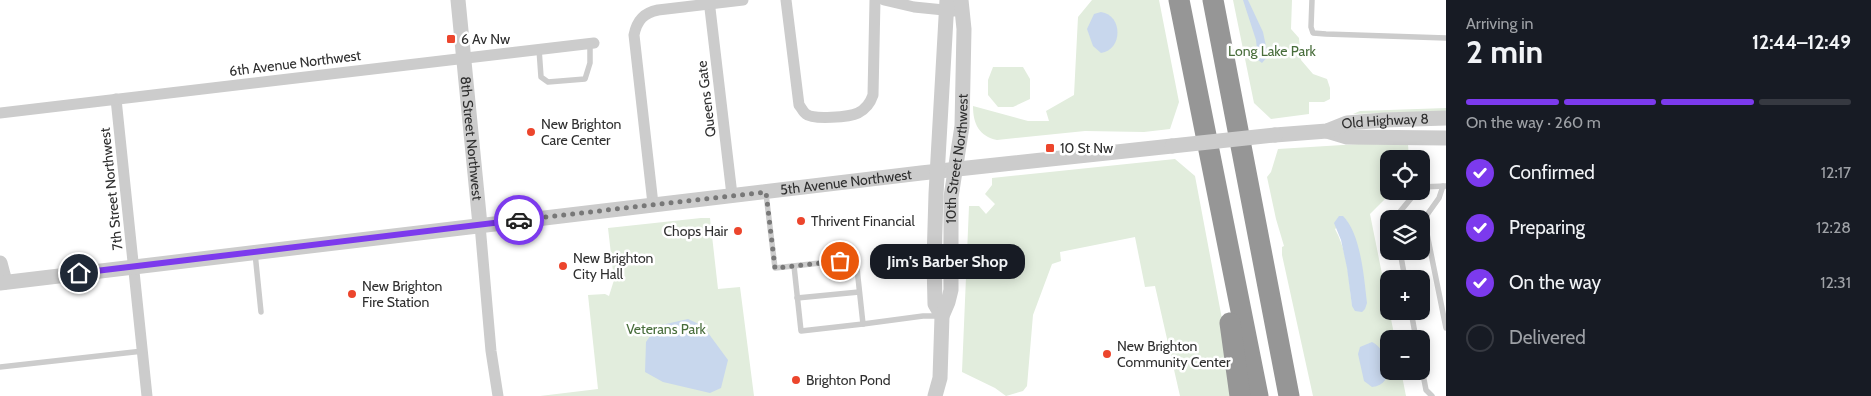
<!DOCTYPE html>
<meta charset="utf-8">
<style>
body{margin:0;font-family:Cabin,sans-serif;background:#242831;color:#f1f3f6;height:100vh;display:flex;flex-direction:column;font-size:19px;white-space:nowrap}
*{box-sizing:border-box;margin:0}
p{font-size:16px;color:#9ea1a6}
.icon{flex:none;width:28px;height:28px;fill:none;stroke:currentColor;stroke-width:2;stroke-linecap:round;stroke-linejoin:round}
.map{position:relative;flex:1;overflow:hidden}
.side{display:flex;flex-direction:column;background:#171b24;width:425px}
.side>*{flex:none}
.fabs{position:absolute;left:1380px;top:150px;display:grid;gap:10px}
.fabs a{display:grid;place-items:center;width:50px;height:50px;border-radius:10px;background:#171b24;box-shadow:0 2px 12px #0003;font-size:25px}
.pin{position:absolute;display:grid;place-items:center;width:42px;height:42px;color:#fff;margin:-21px;border:2px solid #fff;border-radius:50%;box-shadow:0 1px 5px #0007}
.courier{position:absolute;display:grid;place-items:center;width:50px;height:50px;margin:-25px;border:4px solid #7c3aed;border-radius:50%;background:#fff;color:#222;box-shadow:0 1px 6px #0007}
.bubble{position:absolute;height:35px;border-radius:15px;background:#171b24;box-shadow:0 2px 12px #0003;font-size:16px;font-weight:700;line-height:35px;text-align:center}
.overview em{font-style:normal;font-weight:700}
.overview div{display:flex;flex-direction:column-reverse}
.overview{display:flex;align-items:center;justify-content:space-between;height:85px;padding:0 20px}
h1{font-size:32px;font-weight:700;line-height:38px}
.bar{display:grid;grid-template-columns:repeat(4,1fr);gap:8px 5px;align-content:center;height:60px;padding:0 20px}
.bar i{height:6px;border-radius:4px;background:#363941}
.bar .current{background:#7c3aed}
.bar p{grid-column:span 4}
ol{padding:0 20px;list-style:none}
li{display:flex;align-items:center;gap:15px;height:55px}
li p{margin-inline-start:auto}
li .icon{padding:5px;border-radius:50%;background:#7c3aed;color:#fff;stroke-width:4}
li:last-child{color:#9ea1a6}
li i{width:28px;height:28px;border:2px solid #363941;border-radius:50%}
main{display:flex;flex:1;min-height:0}
.map>svg:first-child{display:block}
.green{fill:#e2eddd;fill-rule:evenodd}
.water{fill:#c8d7ed}
.lines{fill:none;stroke-linecap:round;stroke-linejoin:round}
.service{stroke:#ccc;stroke-width:5.5}
.minor{stroke:#ccc;stroke-width:11}
.tertiary{stroke:#ccc;stroke-width:15}
.motorway{stroke:#969696;stroke-width:21}
.tertiary-bridge{stroke:#ccc;stroke-width:15}
.done{stroke:#787878;stroke-width:5;stroke-dasharray:0 9}
.route{stroke:#7c3aed;stroke-width:6}
.poi-dot{fill:#ec452c;stroke:#fff;stroke-width:2}
.labels{text-anchor:middle;stroke-width:5;stroke-linejoin:round;paint-order:stroke}
.poi-label{font-size:14px;fill:#2f2f2f;stroke:#fff;text-anchor:start}
.park-label{font-size:14px;fill:#486d3b;stroke:#fff}
.street-label{font-size:14px;fill:#2f2f2f;stroke:#fff}
</style>
<main>
<div class="map">
<svg width="1446" height="396" viewBox="0 0 1446 396">
<rect width="100%" height="100%" fill="#fff"/>
<g class="green">
<path d="M1092,0H1159L1179,102L1170,129L1144,132L1085,131L997,140C979,136 973,124 973,106L1028,121H1049L1046,111L1074,95L1078,17Z"/>
<polygon points="1233,0 1292,0 1291,29 1299,38 1301,60 1313,74 1327,79 1330,88 1330,99 1324,102 1309,102 1309,114 1271,119 1254,103"/>
<polygon points="993,67 1023,67 1030,79 1030,99 1013,107 998,107 988,95 988,80"/>
<polygon points="1446,108 1446,111 1353,114 1360,111"/>
<path d="M1359,144H1408L1409,159H1389V191H1393L1370,214L1395,339H1389V371H1401L1406,396H1313L1282,255V247L1284,246L1276,219L1267,177L1271,172L1278,149ZM1347,220L1352,306C1349,280 1348,253 1335,229Z"/>
<polygon points="1175,159 1195,176 1222,319 1231,396 1180,396 1155,286 1145,287 1135,237 1060,252 1061,261 1052,264 1033,315 1027,386 1023,391 1006,396 995,388 962,372 969,206 979,206 986,214 995,204 985,194 992,185 992,178"/>
<polygon points="701,218 710,218 718,289 740,287 754,396 540,396 598,389 588,295 605,294 609,296 614,280 608,228"/>
</g>
<g class="water">
<polygon points="1243,0 1248,0 1263,32 1268,56 1262,63 1258,60 1256,40"/>
<path d="M1101,12C1123,15 1123,50 1101,53L1093,46L1087,29L1094,14Z"/>
<path d="M1339,216H1343C1361,234 1364,278 1367,303L1365,309L1362,312L1355,311L1352,306L1347,268L1341,240L1334,223Z"/>
<polygon points="688,319 703,326 728,360 721,388 710,393 663,382 645,372 646,342 657,326"/>
<path d="M1372,342C1389,350 1397,385 1372,387L1364,381L1358,354L1360,347Z"/>
</g>
<g class="lines">
<g class="service">
<polyline points="1312,0 1311,27 1313,33 1326,34 1446,38"/>
<polyline points="539,49 541,77 548,82 585,79 590,63 590,44"/>
<polyline points="1443,186 1439,198 1424,219 1446,328"/>
<polyline points="1421,187 1446,186"/>
<polyline points="766,194 775,268 856,259 863,324 923,316 939,316"/>
<polyline points="1394,219 1417,191"/>
<polyline points="1400,251 1405,279"/>
<polyline points="255,253 261,312"/>
<polyline points="794,266 801,331 863,324"/>
<polyline points="797,298 859,292"/>
<polyline points="1411,311 1416,339"/>
<polyline points="1421,364 1426,390 1432,396"/>
<polyline points="0,367 143,351"/>
</g>
<g class="minor">
<polyline points="709,0 732,195"/>
<path d="M786,0L799,105C801,107 803,112 806,114C813,120 850,117 858,113C866,109 870,104 873,95L875,0"/>
<polyline points="884,0 914,7 954,11"/>
<polyline points="116,99 147,396"/>
<polyline points="0,113 594,43"/>
<path d="M653,204L634,35C637,20 644,13 658,10L743,0"/>
<polyline points="480,225 491,351 498,396"/>
</g>
<g class="tertiary">
<path id="s1" d="M458,0L480,225"/>
<polyline points="1327,131 1347,137 1446,138"/>
<path id="s2" d="M1275,135L1327,131L1347,123L1384,120L1446,118"/>
<polyline points="0,263 5,282"/>
<path id="s3" d="M0,283L921,173L1172,146"/>
<polyline points="942,316 935,304 934,261 936,194 947,0"/>
<path id="s4" d="M935,396L940,378L942,316L948,302L951,290V197L962,126L964,29L961,0"/>
</g>
<g class="motorway">
<polyline points="1179,0 1258,396"/>
<polyline points="1213,0 1289,396"/>
<polyline points="1230,323 1240,396"/>
</g>
<polyline class="tertiary-bridge" points="1172,146 1275,135"/>
</g>
<g class="lines">
<polyline class="done" points="519,220 766,192 775,268 840,261"/>
<polyline class="route" points="79,273 519,220"/>
</g>
<g class="poi-dot">
<rect x="446" y="34" width="10" height="10" rx="2.5"/>
<circle cx="531" cy="132" r="5"/>
<rect x="1045" y="143" width="10" height="10" rx="2.5"/>
<circle cx="801" cy="221" r="5"/>
<circle cx="738" cy="231" r="5"/>
<circle cx="563" cy="266" r="5"/>
<circle cx="352" cy="294" r="5"/>
<circle cx="1107" cy="354" r="5"/>
<circle cx="796" cy="380" r="5"/>
</g>
<g class="labels">
<g class="poi-label">
<text x="461" y="44">6 Av Nw</text>
<text x="541" y="129">New Brighton<tspan x="541" dy="16">Care Center</tspan></text>
<text x="1060" y="153">10 St Nw</text>
<text x="811" y="226">Thrivent Financial</text>
<text x="728" y="236" text-anchor="end">Chops Hair</text>
<text x="573" y="263">New Brighton<tspan x="573" dy="16">City Hall</tspan></text>
<text x="362" y="291">New Brighton<tspan x="362" dy="16">Fire Station</tspan></text>
<text x="1117" y="351">New Brighton<tspan x="1117" dy="16">Community Center</tspan></text>
<text x="806" y="385">Brighton Pond</text>
</g>
<g class="park-label">
<text x="1272" y="56">Long Lake Park</text>
<text x="666" y="334">Veterans Park</text>
</g>
<g class="street-label">
<text transform="translate(295 63) rotate(-7)" y="5">6th Avenue Northwest</text>
<text transform="translate(706 99) rotate(-97)" y="5">Queens Gate</text>
<text dy="5" stroke="none"><textPath href="#s2" startOffset="112">Old Highway 8</textPath></text>
<text dy="5" stroke="none"><textPath href="#s1" startOffset="139">8th Street Northwest</textPath></text>
<text dy="5" stroke="none"><textPath href="#s4" startOffset="240">10th Street Northwest</textPath></text>
<text dy="5" stroke="none"><textPath href="#s3" startOffset="852">5th Avenue Northwest</textPath></text>
<text transform="translate(111 189) rotate(-96)" y="5">7th Street Northwest</text>
</g>
</g>
</svg>
<div class="fabs">
<a><svg class="icon" aria-label="locate" viewBox="0 0 24 24"><circle cx="12" cy="12" r="6"/><path d="M12 2v4M12 18v4M2 12h4M18 12h4"/></svg></a>
<a><svg class="icon" aria-label="layers" viewBox="0 0 24 24"><path d="M12 4l9 5-9 5-9-5zM3 14l9 5 9-5"/></svg></a>
<a>+</a>
<a>−</a>
</div>
<div class="pin" style="left:840px;top:261px;background:#ea580c"><svg class="icon" aria-label="bag" viewBox="0 0 24 24"><path d="M5 8h14l-1 12H6zM9 8a3 3 0 0 1 6 0"/></svg></div>
<div class="pin" style="left:79px;top:273px;background:#1f2937"><svg class="icon" aria-label="home" viewBox="0 0 24 24"><path d="M3 11l9-7 9 7M6 9v11h12V9"/></svg></div>
<div class="courier" style="left:519px;top:220px"><svg class="icon" aria-label="car" viewBox="0 0 24 24"><path d="M5 17H2v-5l4-1 3-4h7l3 4 3 1v5h-3M9 17h6M6 11h13"/><circle cx="7" cy="17" r="2"/><circle cx="17" cy="17" r="2"/></svg></div>
<div class="bubble" style="left:870px;top:244px;width:155px">Jim's Barber Shop</div>
</div>
<section class="side">
<div class="overview"><div><h1>2 min</h1><p>Arriving in</p></div><em>12:44–12:49</em></div>
<div class="bar"><i class="current"></i><i class="current"></i><i class="current"></i><i></i><p>On the way · 260 m</p></div>
<ol>
<li><svg class="icon" aria-label="check" viewBox="0 0 24 24"><path d="M5 12l5 5 9-10"/></svg>Confirmed<p>12:17</p></li>
<li><svg class="icon" aria-label="check" viewBox="0 0 24 24"><path d="M5 12l5 5 9-10"/></svg>Preparing<p>12:28</p></li>
<li><svg class="icon" aria-label="check" viewBox="0 0 24 24"><path d="M5 12l5 5 9-10"/></svg>On the way<p>12:31</p></li>
<li><i></i>Delivered</li>
</ol>
</section>
</main>
